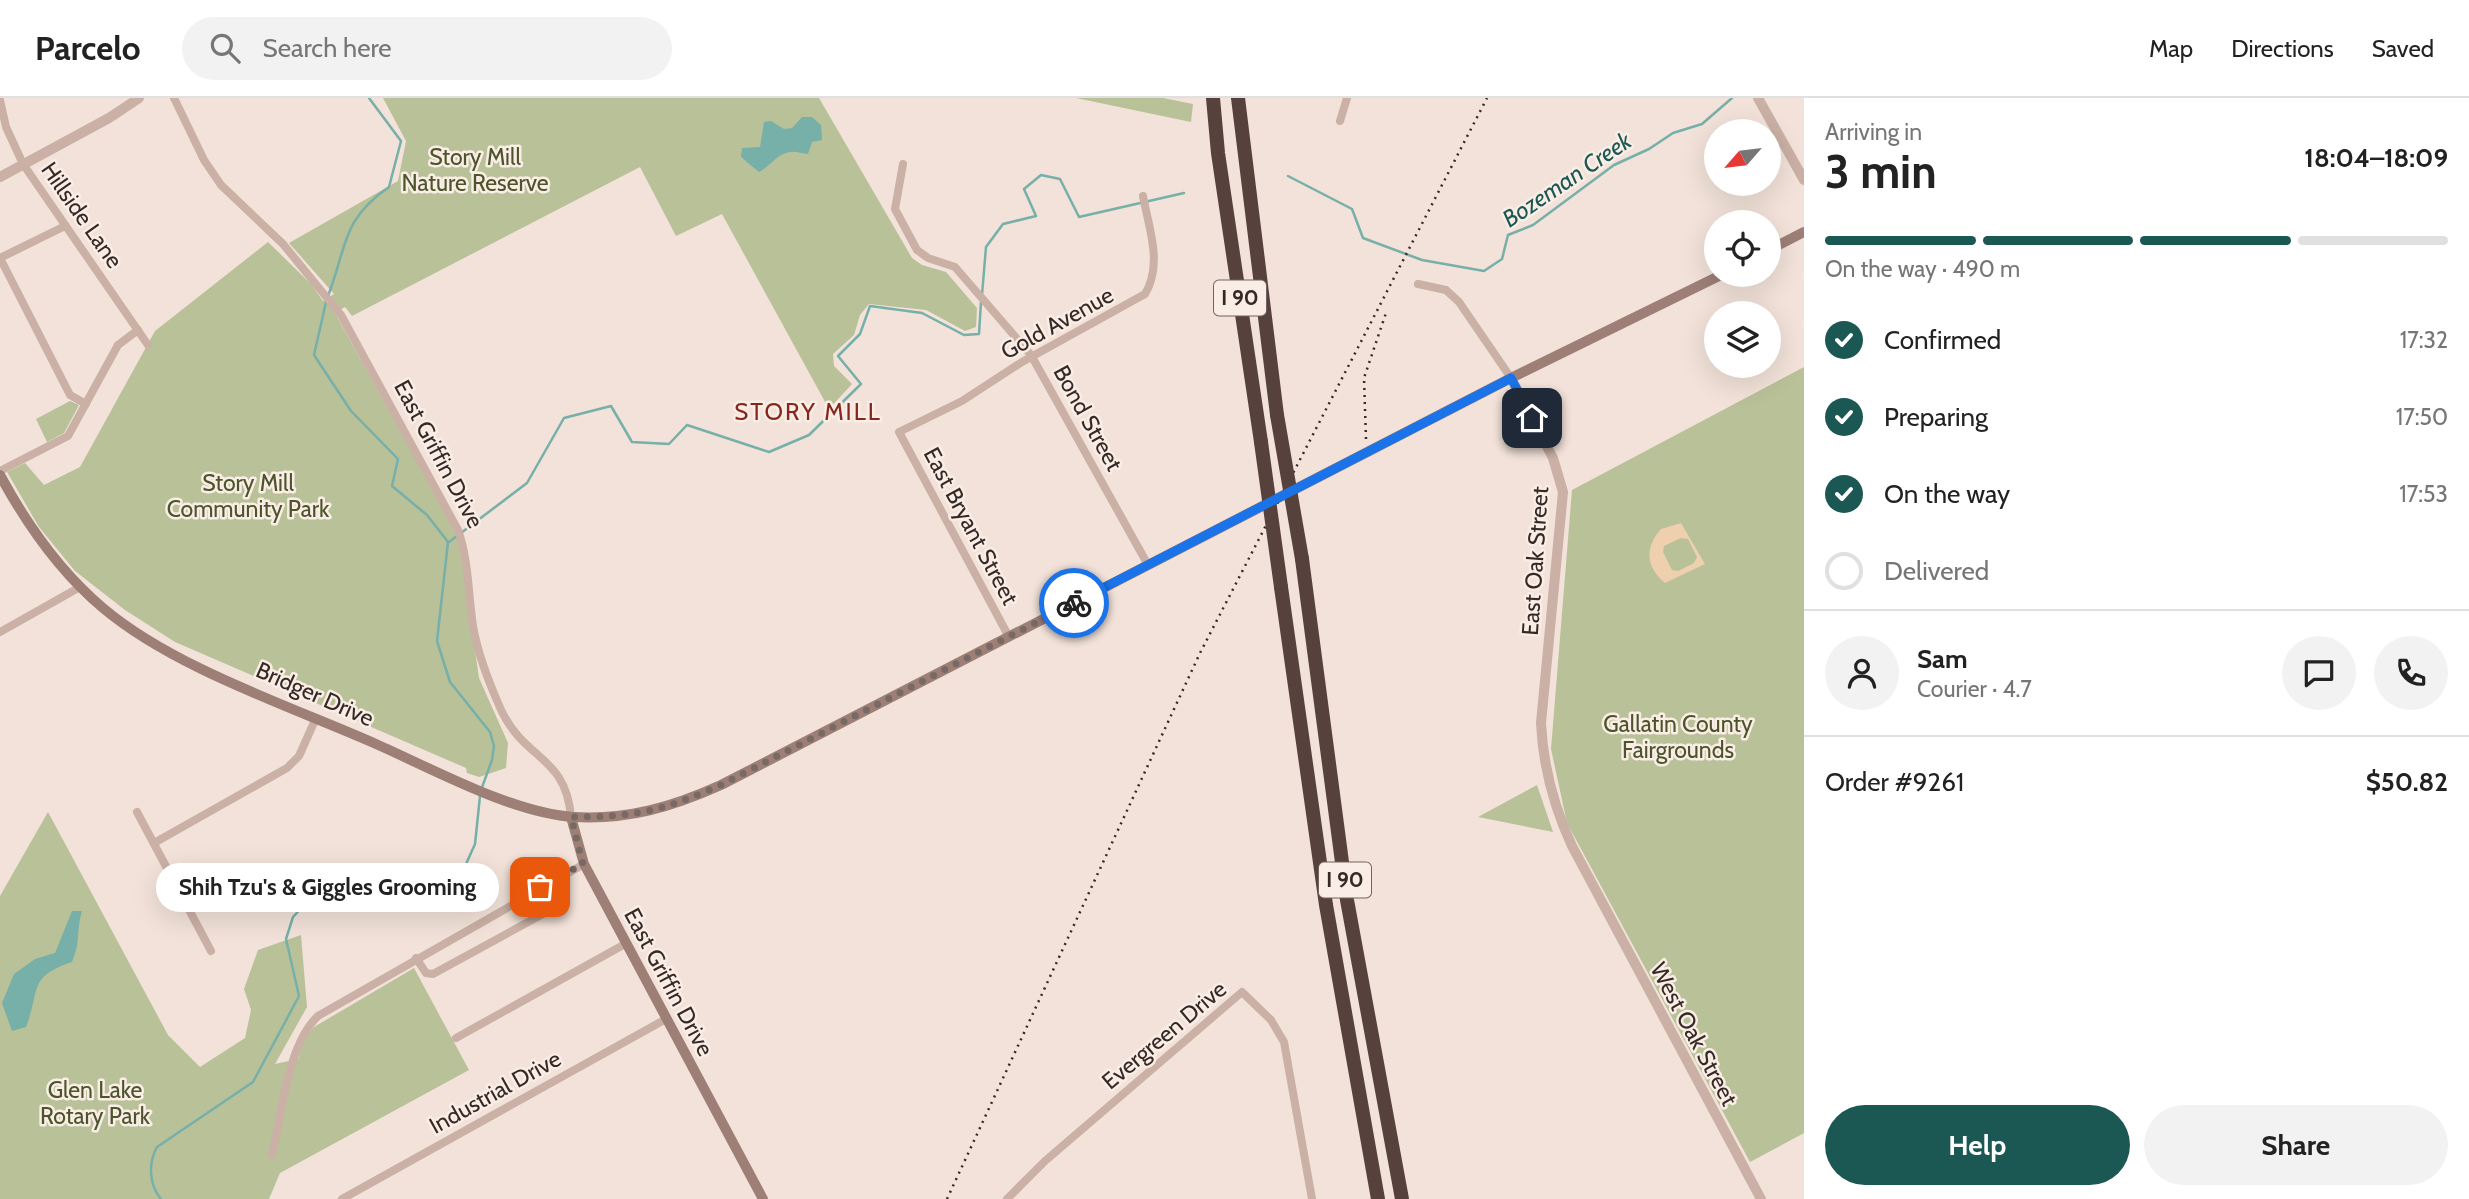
<!DOCTYPE html>
<meta charset="utf-8">
<style>
body{margin:0;font-family:Cabin,sans-serif;background:#f2f2f2;color:#222;height:100vh;display:flex;flex-direction:column;font-size:26px;white-space:nowrap}
*{box-sizing:border-box;margin:0}
p{font-size:23px;color:#767676}
.icon{flex:none;width:38px;height:38px;fill:none;stroke:currentColor;stroke-width:2;stroke-linecap:round;stroke-linejoin:round}
.map{position:relative;flex:1;overflow:hidden}
.sheet{display:flex;flex-direction:column;background:#fff;width:665px}
.sheet>*{flex:none}
.needle{width:46px;rotate:242deg}
.tools{position:absolute;left:1704px;top:21px;display:grid;gap:14px}
.tools a{display:grid;place-items:center;width:77px;height:77px;border-radius:50%;background:#fff;box-shadow:0 7px 28px #0002;font-size:35px}
.pin{position:absolute;display:grid;place-items:center;width:60px;height:60px;color:#fff;margin:-30px;border-radius:14px;box-shadow:0 4px 10px #0006}
.courier{position:absolute;display:grid;place-items:center;width:70px;height:70px;margin:-35px;border:5px solid #1a73e8;border-radius:50%;background:#fff;color:#222;box-shadow:0 2px 9px #0007}
.bubble{position:absolute;height:49px;border-radius:24px;background:#fff;box-shadow:0 7px 28px #0002;font-size:23px;font-weight:700;line-height:49px;text-align:center}
.head em{font-style:normal;font-weight:700}
.head div{display:flex;flex-direction:column-reverse}
.head{display:flex;align-items:center;justify-content:space-between;height:119px;padding:0 21px}
h1{font-size:46px;font-weight:700;line-height:52px}
.bar{display:grid;grid-template-columns:repeat(4,1fr);gap:10px 7px;align-content:center;height:84px;padding:0 21px}
.bar i{height:9px;border-radius:5px;background:#e0e0e0}
.bar .active{background:#1b5753}
.bar p{grid-column:span 4}
.line{display:flex;align-items:center;gap:18px;padding:0 21px;border-top:2px solid #e0e0e0}
.line div{flex:1}
.round{display:grid;place-items:center;flex:none;width:74px;height:74px;border-radius:37px;background:#f2f2f2}
ol{padding:0 21px;list-style:none}
li{display:flex;align-items:center;gap:21px;height:77px}
li p{margin-inline-start:auto}
li .icon{padding:7px;border-radius:50%;background:#1b5753;color:#fff;stroke-width:4}
li:last-child{color:#767676}
li i{width:38px;height:38px;border:4px solid #e0e0e0;border-radius:50%}
.action{display:flex;gap:14px;margin-top:auto;padding:14px 21px}
.action a{flex:1;height:80px;border-radius:42px;background:#1b5753;color:#fff;font-size:28px;font-weight:700;line-height:80px;text-align:center}
.action a+a{background:#f2f2f2;color:#222}
header{display:flex;align-items:center;gap:42px;box-sizing:border-box;height:98px;padding:0 35px;background:#fff;border-bottom:2px solid #e0e0e0}
header strong{font-size:33px}
nav{display:flex;gap:38px;margin-inline-start:auto;font-size:24px}
.search{width:490px;height:63px;background:#f2f2f2;display:flex;align-items:center;gap:18px;box-sizing:border-box;padding:0 24px;border-radius:38px;color:#767676;font-size:26px}
main{display:flex;flex:1;min-height:0}
.map>svg:first-child{display:block}
.green{fill:#b9c199}
.sand{fill:#eecfae;fill-rule:evenodd}
.water{fill:#77afa9}
.lines{fill:none;stroke-linecap:round;stroke-linejoin:round}
.stream{stroke:#77afa9;stroke-width:2.5}
.minor{stroke:#cab0a5;stroke-width:8}
.tertiary{stroke:#cab0a5;stroke-width:10}
.secondary{stroke:#9d7f76;stroke-width:10}
.motorway{stroke:#57413d;stroke-width:14}
.rail{stroke:#352926;stroke-width:2.5;stroke-dasharray:2 5;stroke-linecap:butt}
.motorway-bridge{stroke:#57413d;stroke-width:14}
.done{stroke:#776a65;stroke-width:7;stroke-dasharray:0 12.6}
.route{stroke:#1a73e8;stroke-width:9}
.labels{text-anchor:middle;stroke-width:5;stroke-linejoin:round;paint-order:stroke}
.shield{fill:#f9ede5;stroke:#70645f;stroke-width:2}
.shield-label{font-size:21px;font-weight:bold;fill:#352926}
.park-label{font-size:23px;fill:#4b542a;stroke:#f9ede5}
.street-label{font-size:23px;fill:#352926;stroke:#f9ede5}
.water-label{font-size:24px;font-style:italic;fill:#1b5753;stroke:#f9ede5}
.neighbourhood-label{font-size:24px;letter-spacing:2px;fill:#86271e;stroke:#f9ede5}
</style>
<header>
<strong>Parcelo</strong>
<div class="search"><svg class="icon" aria-label="search" viewBox="0 0 24 24"><circle cx="10" cy="10" r="6"/><path d="M15 15l6 6"/></svg>Search here</div>
<nav><a>Map</a><a>Directions</a><a>Saved</a></nav>
</header>
<main>
<div class="map">
<svg width="1804" height="1101" viewBox="0 0 1804 1101">
<rect width="100%" height="100%" fill="#f2e2d9"/>
<g class="green">
<polygon points="383,0 819,0 912,160 922,167 946,174 977,210 976,229 965,233 926,212 869,206 860,217 854,237 833,256 834,268 852,286 829,311 722,116 676,138 640,69 352,218 345,209 335,215 453,429 460,449 479,580 508,645 506,670 479,679 467,675 466,670 175,544 125,512 75,473 39,429 7,374 25,365 44,387 80,369 155,233 268,144 311,186 323,203 334,196 289,145 398,83 406,43"/>
<polygon points="1076,0 1163,0 1193,6 1191,24"/>
<polygon points="1804,269 1804,1035 1750,1064 1567,725 1551,651 1572,392"/>
<polygon points="70,303 79,307 64,335 47,344 36,321"/>
<polygon points="1537,687 1553,734 1478,719"/>
<polygon points="48,714 168,937 200,969 245,940 251,912 244,891 258,852 301,837 307,909 275,966 298,961 304,941 314,929 414,870 469,972 280,1075 269,1101 0,1101 0,798"/>
</g>
<path class="sand" d="M1681,425L1705,466L1665,485C1646,469 1644,450 1661,431ZM1681,440L1688,441L1697,459L1694,465L1678,473L1672,472L1663,454L1664,448Z"/>
<g class="water">
<path d="M802,19H812L821,27L822,42L812,44L808,56C803,56 795,53 790,54C776,56 770,69 759,74L741,59L742,50L760,49L764,24L771,23L784,31L792,30Z"/>
<path d="M72,813H82C76,833 81,843 72,864C27,879 41,892 26,929L12,933L2,905L14,876L35,861L55,855Z"/>
</g>
<g class="lines">
<g class="stream">
<polyline points="1288,78 1352,111 1363,140 1422,162 1484,173 1502,161 1508,137 1533,127 1614,67 1649,51 1673,35 1702,26 1732,0"/>
<polyline points="982,197 986,149 1003,126 1036,118 1024,91 1041,77 1060,81 1079,119 1184,95"/>
<path d="M328,198C347,149 341,122 389,89L401,43L369,0"/>
<polyline points="326,204 314,257 351,313 398,361 392,388 427,417 448,444 437,543 450,584 490,634 494,648 492,662 481,692"/>
<polyline points="449,444 527,385 564,320 611,308 632,344 669,346 687,327 769,354 809,337 861,286 838,258 860,236 870,208 922,215 964,237 979,236 981,204"/>
<path d="M161,1101C149,1087 148,1065 157,1049L253,984L299,898L286,841L293,819L305,806L332,792L409,805L429,799L462,775L475,746L480,698"/>
</g>
<g class="minor">
<path d="M174,0L204,62L221,87L283,146L341,217L458,432C469,463 468,495 473,528C478,558 490,587 502,614C526,663 566,658 571,719"/>
<polyline points="0,2 6,29 23,66 148,247"/>
<polyline points="1340,23 1347,0"/>
<polyline points="903,66 895,111 917,152 928,160 955,169 1031,257 1148,467"/>
<polyline points="0,160 70,297 86,306"/>
<polyline points="0,160 65,128"/>
<polyline points="1418,186 1446,192 1459,204 1511,280"/>
<polyline points="0,373 68,338 118,247 138,232"/>
<polyline points="0,534 80,489"/>
<path d="M1009,539L899,334L962,303L1022,264L1145,196C1163,166 1149,131 1143,98"/>
<polyline points="137,714 211,853"/>
<polyline points="154,745 287,670 299,658 316,620"/>
<polyline points="416,860 426,875 433,876 552,811 540,789"/>
<polyline points="456,940 625,846"/>
<path d="M272,1057C282,1016 287,947 318,918L584,766"/>
<polyline points="342,1101 666,921"/>
<polyline points="1007,1101 1045,1063 1242,894 1271,922 1284,944 1312,1101"/>
</g>
<g class="tertiary">
<polyline points="1758,0 1804,82"/>
<polyline points="0,79 109,20 139,0"/>
<path d="M1511,280L1553,360L1563,394L1541,625C1543,668 1554,709 1572,748L1761,1101"/>
</g>
<g class="secondary">
<polyline points="1769,152 1804,134"/>
<path d="M0,377C27,427 59,473 103,510C174,570 290,608 376,646C433,671 512,715 574,719C628,722 672,709 721,687L1511,280L1721,177"/>
<polyline points="571,719 584,766 763,1101"/>
</g>
<g class="motorway">
<polyline points="1213,0 1218,55 1261,344"/>
<polyline points="1238,0 1277,317"/>
<polyline points="1302,461 1347,802 1402,1101"/>
<polyline points="1281,489 1326,807 1378,1101"/>
</g>
<g class="rail">
<polyline points="1366,341 1364,280 1387,212"/>
<polyline points="947,1101 1200,555 1487,0"/>
</g>
<g class="motorway-bridge">
<polyline points="1277,317 1302,461"/>
<polyline points="1261,344 1281,489"/>
</g>
</g>
<g class="lines">
<path class="done" d="M540,789L583,766L571,719C637,719 661,713 721,687L1074,505"/>
<polyline class="route" points="1074,505 1511,280 1532,320"/>
</g>
<g class="labels">
<g class="shield">
<rect x="1214" y="182.5" width="52" height="35" rx="5"/>
<rect x="1319" y="764.5" width="52" height="35" rx="5"/>
</g>
<g class="shield-label">
<text x="1240" y="207">I 90</text>
<text x="1345" y="789">I 90</text>
</g>
<g class="park-label">
<text x="475" y="67">Story Mill<tspan x="475" dy="26">Nature Reserve</tspan></text>
<text x="248" y="393">Story Mill<tspan x="248" dy="26">Community Park</tspan></text>
<text x="1678" y="634">Gallatin County<tspan x="1678" dy="26">Fairgrounds</tspan></text>
<text x="95" y="1000">Glen Lake<tspan x="95" dy="26">Rotary Park</tspan></text>
</g>
<g class="street-label">
<text transform="translate(82 117) rotate(55)" y="8">Hillside Lane</text>
<text transform="translate(1057 225) rotate(-29)" y="8">Gold Avenue</text>
<text transform="translate(1088 320) rotate(61)" y="8">Bond Street</text>
<text transform="translate(439 356) rotate(62)" y="8">East Griffin Drive</text>
<text transform="translate(971 428) rotate(62)" y="8">East Bryant Street</text>
<text transform="translate(1535 463) rotate(-86)" y="8">East Oak Street</text>
<text transform="translate(315 596) rotate(24)" y="8">Bridger Drive</text>
<text transform="translate(669 884) rotate(62)" y="8">East Griffin Drive</text>
<text transform="translate(1694 936) rotate(62)" y="8">West Oak Street</text>
<text transform="translate(1164 937) rotate(-40)" y="8">Evergreen Drive</text>
<text transform="translate(495 994) rotate(-29)" y="8">Industrial Drive</text>
</g>
<g class="water-label">
<text transform="translate(1567 82) rotate(-34)" y="8">Bozeman Creek</text>
</g>
<g class="neighbourhood-label">
<text x="808" y="322">STORY MILL</text>
</g>
</g>
</svg>
<div class="tools">
<a><svg class="needle" viewBox="-14 -14 28 28"><path d="M0-13l5 13h-10z" fill="#e53935"/><path d="M0 13l5-13h-10z" fill="#767676"/></svg></a>
<a><svg class="icon" aria-label="locate" viewBox="0 0 24 24"><circle cx="12" cy="12" r="6"/><path d="M12 2v4M12 18v4M2 12h4M18 12h4"/></svg></a>
<a><svg class="icon" aria-label="layers" viewBox="0 0 24 24"><path d="M12 4l9 5-9 5-9-5zM3 14l9 5 9-5"/></svg></a>
</div>
<div class="pin" style="left:540px;top:789px;background:#ea580c"><svg class="icon" aria-label="bag" viewBox="0 0 24 24"><path d="M5 8h14l-1 12H6zM9 8a3 3 0 0 1 6 0"/></svg></div>
<div class="pin" style="left:1532px;top:320px;background:#1f2937"><svg class="icon" aria-label="home" viewBox="0 0 24 24"><path d="M3 11l9-7 9 7M6 9v11h12V9"/></svg></div>
<div class="courier" style="left:1074px;top:505px"><svg class="icon" aria-label="bike" viewBox="0 0 24 24"><circle cx="6" cy="16" r="4"/><circle cx="18" cy="16" r="4"/><path d="M6 16l4-8h5l3 8M10 8l3 8H6M13 5h3"/></svg></div>
<div class="bubble" style="left:156px;top:765px;width:343px">Shih Tzu's &amp; Giggles Grooming</div>
</div>
<section class="sheet">
<div class="head"><div><h1>3 min</h1><p>Arriving in</p></div><em>18:04–18:09</em></div>
<div class="bar"><i class="active"></i><i class="active"></i><i class="active"></i><i></i><p>On the way · 490 m</p></div>
<ol>
<li><svg class="icon" aria-label="check" viewBox="0 0 24 24"><path d="M5 12l5 5 9-10"/></svg>Confirmed<p>17:32</p></li>
<li><svg class="icon" aria-label="check" viewBox="0 0 24 24"><path d="M5 12l5 5 9-10"/></svg>Preparing<p>17:50</p></li>
<li><svg class="icon" aria-label="check" viewBox="0 0 24 24"><path d="M5 12l5 5 9-10"/></svg>On the way<p>17:53</p></li>
<li><i></i>Delivered</li>
</ol>
<div class="line" style="height:126px"><a class="round"><svg class="icon" aria-label="person" viewBox="0 0 24 24"><circle cx="12" cy="8" r="4"/><path d="M4 21q1-7 8-7t8 7"/></svg></a><div><b>Sam</b><p>Courier · 4.7</p></div><a class="round"><svg class="icon" aria-label="chat" viewBox="0 0 24 24"><path d="M4 5h16v11H9l-5 4z"/></svg></a><a class="round"><svg class="icon" aria-label="phone" viewBox="0 0 24 24"><path d="M5 4h4l2 5-3 2q2 4 5 5l2-3 5 2v4C11 20 4 13 5 4z"/></svg></a></div>
<div class="line" style="height:91px"><div>Order #9261</div><b>$50.82</b></div>
<div class="action"><a>Help</a><a>Share</a></div>
</section>
</main>
